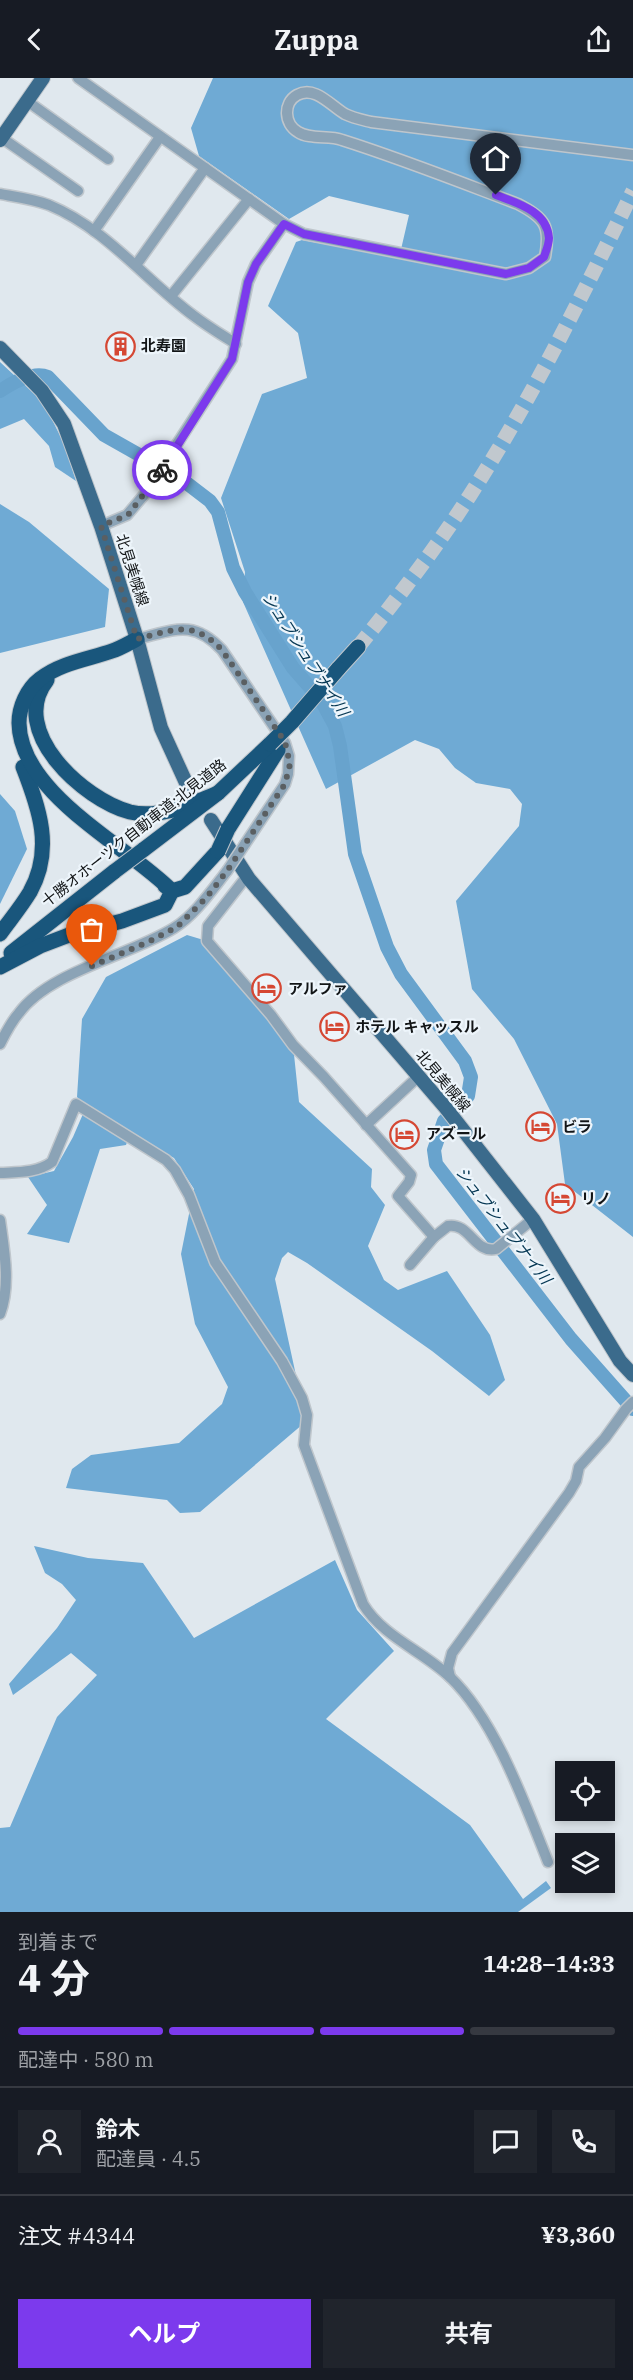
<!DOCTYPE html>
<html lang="ja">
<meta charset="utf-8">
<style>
body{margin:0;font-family:"IBM Plex Serif","Noto Sans JP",serif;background:#20242c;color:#f1f3f6;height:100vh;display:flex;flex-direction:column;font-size:22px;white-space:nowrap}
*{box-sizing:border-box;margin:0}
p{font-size:20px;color:#9ea1a6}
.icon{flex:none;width:33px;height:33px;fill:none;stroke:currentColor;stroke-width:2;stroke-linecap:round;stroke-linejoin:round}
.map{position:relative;height:1834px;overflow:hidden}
.drawer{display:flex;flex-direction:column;background:#171b24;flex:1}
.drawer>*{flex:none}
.tools{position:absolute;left:555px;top:1683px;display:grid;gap:12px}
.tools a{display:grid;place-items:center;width:60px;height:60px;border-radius:0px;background:#171b24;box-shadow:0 3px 9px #0003;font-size:30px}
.pin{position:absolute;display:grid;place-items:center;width:51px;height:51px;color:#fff;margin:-62px -26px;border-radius:50% 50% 50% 0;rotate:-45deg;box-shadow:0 0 6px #0007}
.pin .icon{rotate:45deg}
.courier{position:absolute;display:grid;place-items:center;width:60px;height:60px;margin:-30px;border:4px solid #7c3aed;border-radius:50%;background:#fff;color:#222;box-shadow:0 2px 8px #0007}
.head em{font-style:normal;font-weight:700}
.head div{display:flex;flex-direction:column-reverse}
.head{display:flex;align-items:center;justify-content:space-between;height:102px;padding:0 18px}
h1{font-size:39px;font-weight:700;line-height:45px}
.bar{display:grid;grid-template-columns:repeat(4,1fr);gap:9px 6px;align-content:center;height:72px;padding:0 18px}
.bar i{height:8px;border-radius:4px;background:#363941}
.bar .current{background:#7c3aed}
.bar p{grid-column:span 4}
.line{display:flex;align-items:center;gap:15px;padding:0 18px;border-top:2px solid #363941}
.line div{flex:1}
.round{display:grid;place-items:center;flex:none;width:63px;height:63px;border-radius:0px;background:#20242c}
.primary-button{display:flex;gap:12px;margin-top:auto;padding:12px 18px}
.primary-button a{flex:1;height:69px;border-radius:0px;background:#7c3aed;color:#fff;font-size:24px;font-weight:700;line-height:69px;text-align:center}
.primary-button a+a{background:#20242c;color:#f1f3f6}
header{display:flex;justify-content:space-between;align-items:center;height:78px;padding:0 18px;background:#171b24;font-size:27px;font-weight:700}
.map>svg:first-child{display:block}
.forest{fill:#6faad4}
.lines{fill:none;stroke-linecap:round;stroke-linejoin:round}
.river{stroke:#68a3cd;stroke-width:14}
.highway-tunnel{stroke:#c1c8ce;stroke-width:15;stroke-dasharray:15 8;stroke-linecap:butt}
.minor-casing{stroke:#bfc6cc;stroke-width:13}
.major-casing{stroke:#bfc6cc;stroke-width:16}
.highway-casing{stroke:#bfc6cc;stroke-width:17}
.minor{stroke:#8ba3b6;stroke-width:10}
.major{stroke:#3b6b8c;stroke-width:14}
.highway{stroke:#19567c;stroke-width:15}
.minor-bridge-casing{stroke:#bfc6cc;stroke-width:13;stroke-linecap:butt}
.highway-bridge-casing{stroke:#bfc6cc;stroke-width:17;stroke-linecap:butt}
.minor-bridge{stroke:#8ba3b6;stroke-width:10}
.highway-bridge{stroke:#19567c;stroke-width:15}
.done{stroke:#5a5f62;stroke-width:6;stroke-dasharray:0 10.8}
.route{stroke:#7c3aed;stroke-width:8}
.labels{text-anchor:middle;stroke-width:4.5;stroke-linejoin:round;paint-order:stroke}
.poi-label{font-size:15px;font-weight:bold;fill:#121517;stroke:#edf5fb;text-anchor:start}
.street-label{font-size:15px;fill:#121517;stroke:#edf5fb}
.water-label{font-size:16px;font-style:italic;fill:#043652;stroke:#edf5fb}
</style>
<header><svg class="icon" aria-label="back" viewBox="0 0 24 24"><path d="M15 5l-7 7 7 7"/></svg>Zuppa<svg class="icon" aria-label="share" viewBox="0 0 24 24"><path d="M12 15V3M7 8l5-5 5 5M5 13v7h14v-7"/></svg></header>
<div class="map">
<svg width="633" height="1834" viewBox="0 0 633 1834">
<rect width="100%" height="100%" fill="#e0e8ee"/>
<g class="forest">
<polygon points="213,0 633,0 633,1159 565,1106 557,1046 514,961 472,911 456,823 519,748 522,726 510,711 476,705 455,690 439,671 415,662 326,711 243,524 245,494 221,420 262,316 307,300 298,255 268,228 296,164 302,162 399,180 409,137 329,118 289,141 199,78 191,50"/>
<polygon points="0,284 44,325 65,368 76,403 55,389 49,368 24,341 0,351"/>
<polygon points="0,426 29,444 109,511 105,549 0,575"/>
<polygon points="0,716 15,733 27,771 0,826"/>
<polygon points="187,857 207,863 293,967 299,1024 372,1091 371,1109 385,1127 368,1168 384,1202 398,1212 447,1193 490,1257 505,1302 489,1318 432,1273 307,1185 288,1174 282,1180 275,1201 302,1325 303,1346 200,1434 180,1435 167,1422 66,1410 72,1391 91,1377 179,1365 222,1326 228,1309 195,1246 181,1176 194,1111 174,1080 130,1055 126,1067 100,1071 69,1165 27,1156 47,1127 28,1099 54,1093 73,1059 86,1029 77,1019 82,941 106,899"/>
<polygon points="34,1468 88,1480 143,1485 194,1560 335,1482 357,1532 394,1573 326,1641 470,1747 523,1821 546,1803 551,1810 518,1834 0,1834 0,1750 10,1749 57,1639 97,1597 71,1575 13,1617 9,1606 57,1550 76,1522 62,1506 45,1495"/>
</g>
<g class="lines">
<path class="river" d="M0,313C12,305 33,293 48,299L104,357L180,400L210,423L218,434L233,490L245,514L293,590L321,622L335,648L340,668L355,776L387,869L401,896L465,983L471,999L468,1018L444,1043L434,1072L436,1086L571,1261L633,1331"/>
<path class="highway-tunnel" d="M358,569C393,526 426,483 457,437C525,335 579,224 633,113"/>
<defs>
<g id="minor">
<path d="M78,0L284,146L304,156L506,196L529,190L545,179C551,148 545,140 518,126C460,104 402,81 342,62C329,57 310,62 298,54C284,46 283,25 297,17C315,7 331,28 345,36C353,40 363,42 371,44L633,77"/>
<polyline points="27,23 108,81"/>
<polyline points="2,60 78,113"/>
<path d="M0,116C17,119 33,121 49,127C107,151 145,202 194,238C207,248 222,257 236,266"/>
<polyline points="94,153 160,59"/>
<polyline points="136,187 205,90"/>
<polyline points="171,218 249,121"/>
<polyline points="101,448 127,437 144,417 232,281 248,204 256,186 284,146"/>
<path d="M137,561C175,552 193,541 222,572L285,665L289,678L288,696L285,706L245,766"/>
<polyline points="247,798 208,848 207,863 271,937 293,967 324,999 411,1097 409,1104 398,1118 434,1159"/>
<path d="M0,966C5,956 11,944 19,935C50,893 129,878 174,850C195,837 212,812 227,793"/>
<polyline points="366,1047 419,998"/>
<path d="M0,1095C18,1094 37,1095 52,1084L76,1026L166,1082L175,1092L189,1117L215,1184L282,1283L302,1320L307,1337L304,1367L363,1526C383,1559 423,1573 450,1599C495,1642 525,1726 548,1784"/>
<path d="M0,1142C4,1171 11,1207 0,1236"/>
<path d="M410,1187L434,1159L448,1148C469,1144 475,1176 496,1171L533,1141"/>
<polyline points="450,1599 448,1590 452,1575 569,1415 576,1403 579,1389 605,1360 626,1331 633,1324"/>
</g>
<g id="major">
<polyline points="0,62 43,0"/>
<polyline points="0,270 42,313 64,346 101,448 137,561 161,650 188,709"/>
<polyline points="211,742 249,801 445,1029 533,1141 620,1283 633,1297"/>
</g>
<g id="highway">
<polyline points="338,591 358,569"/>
<path d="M47,602C7,653 84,722 130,734C160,741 191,726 218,715"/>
<polyline points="228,751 278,672"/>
<polyline points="143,772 218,715 270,666"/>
<polyline points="165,808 172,813 185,809 218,773"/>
<path d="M0,856C10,842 21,829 30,814C54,771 39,730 23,689"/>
<polyline points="11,875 115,793"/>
<path d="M0,889L40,868L69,857L122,843L165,827L172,813C128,768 20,716 19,645C19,629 27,611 40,601C60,585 89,581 112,573C121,570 129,565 137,561"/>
</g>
</defs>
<use href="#minor" class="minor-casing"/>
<use href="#major" class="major-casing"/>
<use href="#highway" class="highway-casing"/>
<use href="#minor" class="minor"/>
<use href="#major" class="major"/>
<use href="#highway" class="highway"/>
<defs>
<polyline id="minor-bridge" points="227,793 245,766"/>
<g id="highway-bridge">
<polyline points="270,666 292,644 338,591"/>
<polyline points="218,773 228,751"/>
<polyline points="115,793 143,772"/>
</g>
</defs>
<use href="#minor-bridge" class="minor-bridge-casing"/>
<use href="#highway-bridge" class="highway-bridge-casing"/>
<use href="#minor-bridge" class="minor-bridge"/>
<use href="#highway-bridge" class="highway-bridge"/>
</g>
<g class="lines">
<path class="done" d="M92,888L150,863L177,849L206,820L227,793L285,706L290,686L285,664L222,572C192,541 175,552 137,561L101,448L128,437L162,392"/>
<path class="route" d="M162,392L232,281L248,204L256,186L284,146L304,156L506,196L529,190L544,179C546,173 549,166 549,160C547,133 517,125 496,117"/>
</g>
<defs>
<symbol id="building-ring" viewBox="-11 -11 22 22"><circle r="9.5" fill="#edf5fb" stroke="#d54834" stroke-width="1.5"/><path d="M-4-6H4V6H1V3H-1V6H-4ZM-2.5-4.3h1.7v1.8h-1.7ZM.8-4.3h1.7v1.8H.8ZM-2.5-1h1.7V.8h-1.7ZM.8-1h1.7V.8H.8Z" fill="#d54834"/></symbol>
<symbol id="hotel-ring" viewBox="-11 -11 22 22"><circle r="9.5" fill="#edf5fb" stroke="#d54834" stroke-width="1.5"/><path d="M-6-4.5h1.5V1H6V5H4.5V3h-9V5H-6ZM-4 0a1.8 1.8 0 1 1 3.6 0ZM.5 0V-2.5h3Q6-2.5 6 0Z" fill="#d54834"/></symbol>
</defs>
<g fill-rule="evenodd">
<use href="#building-ring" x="104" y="252" width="33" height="33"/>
<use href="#hotel-ring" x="250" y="894" width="33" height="33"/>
<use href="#hotel-ring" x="318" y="932" width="33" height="33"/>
<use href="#hotel-ring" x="524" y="1032" width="33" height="33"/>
<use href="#hotel-ring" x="388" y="1040" width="33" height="33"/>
<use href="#hotel-ring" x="544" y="1104" width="33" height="33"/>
</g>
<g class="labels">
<g class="poi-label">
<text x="141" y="273">北寿園</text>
<text x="288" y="916">アルファ</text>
<text x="355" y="954">ホテル キャッスル</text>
<text x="562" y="1054">ビラ</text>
<text x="426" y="1061">アズール</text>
<text x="581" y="1126">リノ</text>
</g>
<g class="street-label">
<text transform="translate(132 492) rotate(72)" y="5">北見美幌線</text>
<text transform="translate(134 755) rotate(-38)" y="5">十勝オホーツク自動車道;北見道路</text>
<text transform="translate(443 1003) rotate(50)" y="5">北見美幌線</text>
</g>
<g class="water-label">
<text transform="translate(306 576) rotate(57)" y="6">シュブシュブナイ川</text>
<text transform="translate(504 1147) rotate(52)" y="6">シュブシュブナイ川</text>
</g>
</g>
</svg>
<div class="tools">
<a><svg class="icon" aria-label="locate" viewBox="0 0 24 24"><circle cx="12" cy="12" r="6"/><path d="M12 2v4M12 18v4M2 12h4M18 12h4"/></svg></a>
<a><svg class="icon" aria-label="layers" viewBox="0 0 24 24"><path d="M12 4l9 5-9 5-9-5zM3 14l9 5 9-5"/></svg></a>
</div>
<div class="pin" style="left:92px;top:888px;background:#ea580c"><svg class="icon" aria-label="bag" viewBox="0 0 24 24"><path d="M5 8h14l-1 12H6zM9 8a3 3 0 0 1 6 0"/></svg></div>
<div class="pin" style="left:496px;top:117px;background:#1f2937"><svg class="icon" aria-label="home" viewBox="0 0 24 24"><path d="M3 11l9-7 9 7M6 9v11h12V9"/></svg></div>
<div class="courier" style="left:162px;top:392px"><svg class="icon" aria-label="bike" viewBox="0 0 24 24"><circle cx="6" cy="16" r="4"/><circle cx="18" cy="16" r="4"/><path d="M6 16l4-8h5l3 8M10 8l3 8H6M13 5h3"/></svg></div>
</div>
<section class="drawer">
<div class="head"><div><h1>4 分</h1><p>到着まで</p></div><em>14:28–14:33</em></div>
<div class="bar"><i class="current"></i><i class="current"></i><i class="current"></i><i></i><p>配達中 · 580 m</p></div>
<div class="line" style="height:108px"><a class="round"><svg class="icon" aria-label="person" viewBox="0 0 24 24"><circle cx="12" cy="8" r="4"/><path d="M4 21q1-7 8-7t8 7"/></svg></a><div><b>鈴木</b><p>配達員 · 4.5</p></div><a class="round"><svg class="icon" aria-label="chat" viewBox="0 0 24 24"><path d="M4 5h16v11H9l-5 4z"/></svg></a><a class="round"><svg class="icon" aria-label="phone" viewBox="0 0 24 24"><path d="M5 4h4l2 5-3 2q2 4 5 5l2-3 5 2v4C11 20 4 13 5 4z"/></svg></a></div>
<div class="line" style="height:78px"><div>注文 #4344</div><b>¥3,360</b></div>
<div class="primary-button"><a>ヘルプ</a><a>共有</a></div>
</section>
